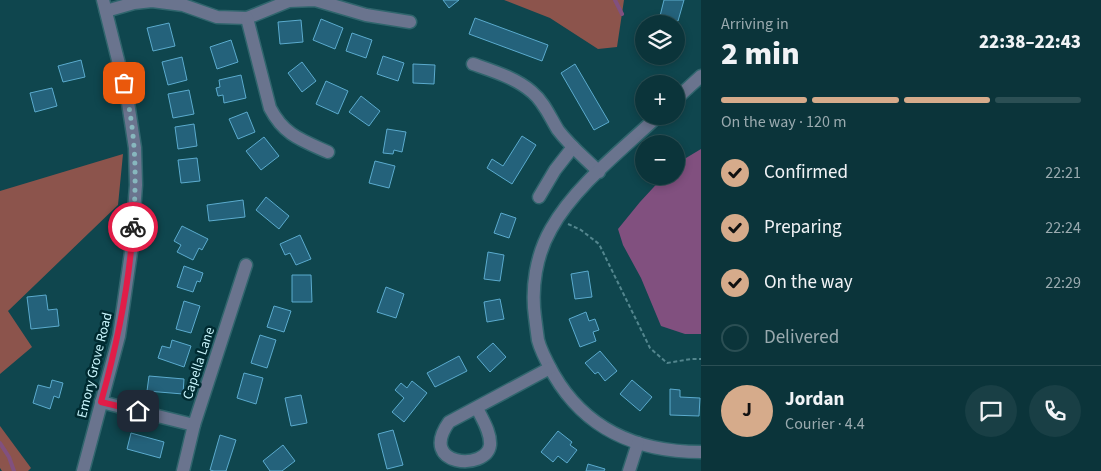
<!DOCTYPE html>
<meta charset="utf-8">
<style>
body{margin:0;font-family:"Source Sans 3",sans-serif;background:#193f45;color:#f1f3f6;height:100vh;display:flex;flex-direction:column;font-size:19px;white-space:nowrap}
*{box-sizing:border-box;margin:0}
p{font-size:16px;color:#9aaaaf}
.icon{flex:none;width:28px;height:28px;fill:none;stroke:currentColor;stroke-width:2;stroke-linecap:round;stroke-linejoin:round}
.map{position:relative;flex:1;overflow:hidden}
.drawer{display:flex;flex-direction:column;background:#0b343a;width:400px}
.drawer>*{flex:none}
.fabs{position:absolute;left:635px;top:15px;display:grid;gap:10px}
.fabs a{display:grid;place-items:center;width:50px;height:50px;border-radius:50%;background:#0b343a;box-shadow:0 2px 8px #0003,0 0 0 1px #2b4f54;font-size:25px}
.pin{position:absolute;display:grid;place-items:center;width:42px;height:42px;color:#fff;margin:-21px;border-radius:10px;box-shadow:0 2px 8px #0006}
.courier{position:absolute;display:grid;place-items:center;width:50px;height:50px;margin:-25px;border:4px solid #e11d48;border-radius:50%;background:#fff;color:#222;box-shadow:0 1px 6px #0007}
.overview em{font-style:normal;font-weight:800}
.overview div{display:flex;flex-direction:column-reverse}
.overview{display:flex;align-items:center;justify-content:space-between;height:85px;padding:0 20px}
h1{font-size:32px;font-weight:800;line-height:38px}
.bar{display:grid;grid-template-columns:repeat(4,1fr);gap:8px 5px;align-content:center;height:60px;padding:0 20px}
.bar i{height:6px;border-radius:4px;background:#2b4f54}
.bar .current{background:#d6ab8b}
.bar p{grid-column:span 4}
.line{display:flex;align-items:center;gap:12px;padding:0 20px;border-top:1px solid #2b4f54}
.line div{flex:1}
.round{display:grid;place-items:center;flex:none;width:52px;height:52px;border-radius:26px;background:#193f45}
ol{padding:0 20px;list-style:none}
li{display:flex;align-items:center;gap:15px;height:55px}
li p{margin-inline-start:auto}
li .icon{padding:5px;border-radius:50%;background:#d6ab8b;color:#111;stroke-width:4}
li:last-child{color:#9aaaaf}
li i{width:28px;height:28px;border:2px solid #2b4f54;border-radius:50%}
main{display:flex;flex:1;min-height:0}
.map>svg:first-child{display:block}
.green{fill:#8c544c}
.water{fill:#81507f}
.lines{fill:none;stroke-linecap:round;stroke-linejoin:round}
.stream{stroke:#81507f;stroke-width:4}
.building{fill:#24627b;stroke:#5babce}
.minor-casing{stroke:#30656d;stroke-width:15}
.path{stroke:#53868e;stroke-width:2;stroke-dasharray:4 2.5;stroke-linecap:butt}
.minor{stroke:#6a748e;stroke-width:12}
.done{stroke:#87b7be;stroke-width:5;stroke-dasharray:0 9}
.route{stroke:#e11d48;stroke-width:6}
.labels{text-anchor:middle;stroke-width:5;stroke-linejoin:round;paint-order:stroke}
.street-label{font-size:14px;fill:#c7f4fb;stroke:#002b31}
</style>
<main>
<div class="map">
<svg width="701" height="471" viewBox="0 0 701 471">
<rect width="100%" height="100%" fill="#0f464e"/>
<g class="green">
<polygon points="504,0 624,0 617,47 598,49 550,18"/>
<polygon points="123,154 118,205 8,311 32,347 0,374 0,191"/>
<polygon points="0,426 31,468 28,471 2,471 0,468"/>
</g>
<polygon class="water" points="701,149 701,334 685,334 661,326 641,278 623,245 618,229 640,202 664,176 676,176 676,164"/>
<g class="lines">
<g class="stream">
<polyline points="615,0 622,14"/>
<polyline points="0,443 9,457 14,471"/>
</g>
</g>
<g class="building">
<polygon points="443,0 459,0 449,8"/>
<polygon points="664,0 684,0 678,21 660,16"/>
<polygon points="475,18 548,45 542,61 469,34"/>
<polygon points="321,19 343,28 335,49 313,40"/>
<polygon points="301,20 303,42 280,44 278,22"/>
<polygon points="169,23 175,46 153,51 147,28"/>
<polygon points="352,33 372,40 366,58 346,51"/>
<polygon points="231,40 238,62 217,69 210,47"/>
<polygon points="383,56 404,63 398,81 377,74"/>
<polygon points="182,57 187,80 168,85 162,62"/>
<polygon points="81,60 85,77 63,82 58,66"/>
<polygon points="302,62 316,81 302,92 288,73"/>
<polygon points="413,64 435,65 434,84 413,83"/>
<polygon points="575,64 609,122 594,130 561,73"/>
<polygon points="241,75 246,98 224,103 223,95 218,96 216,88 220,87 219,80"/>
<polygon points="326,81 348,91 338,114 316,104"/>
<polygon points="52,88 57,106 35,112 30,93"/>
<polygon points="189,90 194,114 173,118 168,94"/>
<polygon points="361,96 380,111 369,126 349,112"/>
<polygon points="247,112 255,132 238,139 229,119"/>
<polygon points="194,124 197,146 178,149 175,127"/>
<polygon points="387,129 406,132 402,152 394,150 393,154 383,153"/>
<polygon points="522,136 536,145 512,184 487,168 492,159 503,166"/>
<polygon points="264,137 279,156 261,170 246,151"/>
<polygon points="197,158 200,181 181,183 178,160"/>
<polygon points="375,161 395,166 389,188 369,183"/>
<polygon points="266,197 289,216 279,229 256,210"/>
<polygon points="243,200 245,217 209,221 207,205"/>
<polygon points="501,213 516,218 509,238 494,233"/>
<polygon points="182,226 208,239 202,250 199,248 193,260 177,252 181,245 174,241"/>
<polygon points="300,235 311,259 296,265 290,253 285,255 280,244"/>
<polygon points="488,252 504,255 500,281 484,279"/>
<polygon points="184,266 203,273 200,282 197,281 193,292 177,287"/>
<polygon points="588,271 592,297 575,299 571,274"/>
<polygon points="292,275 311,275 312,302 292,302"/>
<polygon points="386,287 404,294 396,318 377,312"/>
<polygon points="46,295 48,310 57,309 59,326 31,329 27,297"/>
<polygon points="500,299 504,319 487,322 484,302"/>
<polygon points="184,301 200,306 191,333 176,329"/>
<polygon points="274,306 291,311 284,332 267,327"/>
<polygon points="586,312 589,321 595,319 599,330 593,332 596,341 580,347 569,319"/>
<polygon points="260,335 276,340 267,368 251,363"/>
<polygon points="172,340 191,346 184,367 158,358 162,346 170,348"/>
<polygon points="493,343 506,357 490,372 477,357"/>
<polygon points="600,351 617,371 605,381 598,372 595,374 585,363"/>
<polygon points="459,356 467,371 435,387 427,373"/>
<polygon points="244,373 263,378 256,404 237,398"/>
<polygon points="149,376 184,379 183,394 147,391"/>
<polygon points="52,380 63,383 59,398 54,396 50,409 33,403 38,385 50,388"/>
<polygon points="632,380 652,397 640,411 620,394"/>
<polygon points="412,381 427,393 404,422 392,412 404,398 395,390 401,383 407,388"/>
<polygon points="670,389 680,390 680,397 700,398 699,416 670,415"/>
<polygon points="301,395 307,423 291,426 285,398"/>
<polygon points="393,430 403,465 387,469 378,434"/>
<polygon points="558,431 572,442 570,445 577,450 567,463 558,456 553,462 541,452"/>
<polygon points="131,433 164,442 160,458 127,449"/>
<polygon points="220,435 236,440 226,471 214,471 210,470"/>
<polygon points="283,445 295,461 282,471 270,471 263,461"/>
<polygon points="588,464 605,469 604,471 586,471"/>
</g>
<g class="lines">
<defs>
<g id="minor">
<polyline points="106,11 134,3 152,1 183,5 217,17 247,18 289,1 315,0 366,15 410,22"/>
<path d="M247,18L270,108C284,135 301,140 328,152"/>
<path d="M473,64C493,71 516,78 532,92C544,102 550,117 558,130C570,146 585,158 599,172"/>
<polyline points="676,99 701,76"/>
<path d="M658,116C622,150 575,186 551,229C536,255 531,288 535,317C536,325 537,333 538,340C541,352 548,364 554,375C586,430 639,452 701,452"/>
<polyline points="539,197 555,170 573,147"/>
<polyline points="101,402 194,425"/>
<path d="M477,408C482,419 491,432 490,445C487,471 417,467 449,422L550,368"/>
<polyline points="83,471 119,336 131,252 136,185 135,148 127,96 103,0"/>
<polyline points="183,471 194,425 246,265"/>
<polyline points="629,471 638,443"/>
</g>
</defs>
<use href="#minor" class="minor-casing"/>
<polyline class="path" points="568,224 581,230 599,244 650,348 667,363 691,359 701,359"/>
<use href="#minor" class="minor"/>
</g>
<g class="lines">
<path class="done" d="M124,83C136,134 137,175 133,227"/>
<path class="route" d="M133,227C129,287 117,345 101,402L138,411"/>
</g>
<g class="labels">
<g class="street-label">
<text transform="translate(198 363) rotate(-72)" y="5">Capella Lane</text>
<text transform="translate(94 365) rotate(-76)" y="5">Emory Grove Road</text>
</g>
</g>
</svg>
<div class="fabs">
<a><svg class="icon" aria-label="layers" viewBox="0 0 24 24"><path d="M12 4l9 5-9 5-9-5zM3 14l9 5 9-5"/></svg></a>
<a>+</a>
<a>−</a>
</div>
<div class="pin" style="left:124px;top:83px;background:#ea580c"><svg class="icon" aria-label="bag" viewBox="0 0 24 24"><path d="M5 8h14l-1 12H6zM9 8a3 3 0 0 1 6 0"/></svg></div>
<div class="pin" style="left:138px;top:411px;background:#1f2937"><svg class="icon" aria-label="home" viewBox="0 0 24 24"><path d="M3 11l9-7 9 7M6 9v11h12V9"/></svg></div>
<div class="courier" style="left:133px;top:227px"><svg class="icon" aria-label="bike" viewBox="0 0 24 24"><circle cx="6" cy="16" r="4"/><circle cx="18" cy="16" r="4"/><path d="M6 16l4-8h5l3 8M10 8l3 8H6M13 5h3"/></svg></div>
</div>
<section class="drawer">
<div class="overview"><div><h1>2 min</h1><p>Arriving in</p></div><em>22:38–22:43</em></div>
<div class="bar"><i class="current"></i><i class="current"></i><i class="current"></i><i></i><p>On the way · 120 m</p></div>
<ol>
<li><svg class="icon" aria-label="check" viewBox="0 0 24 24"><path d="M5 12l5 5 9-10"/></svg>Confirmed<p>22:21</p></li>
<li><svg class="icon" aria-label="check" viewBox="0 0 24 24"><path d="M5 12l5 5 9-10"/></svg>Preparing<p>22:24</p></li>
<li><svg class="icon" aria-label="check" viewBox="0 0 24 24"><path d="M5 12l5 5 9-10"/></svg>On the way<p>22:29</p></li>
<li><i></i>Delivered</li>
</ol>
<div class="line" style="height:90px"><b class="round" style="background:#d6ab8b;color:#111">J</b><div><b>Jordan</b><p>Courier · 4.4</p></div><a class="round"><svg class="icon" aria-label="chat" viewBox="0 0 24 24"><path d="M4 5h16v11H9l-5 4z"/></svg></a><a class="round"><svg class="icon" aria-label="phone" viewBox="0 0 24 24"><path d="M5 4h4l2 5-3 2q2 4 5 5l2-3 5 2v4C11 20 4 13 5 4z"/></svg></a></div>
</section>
</main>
